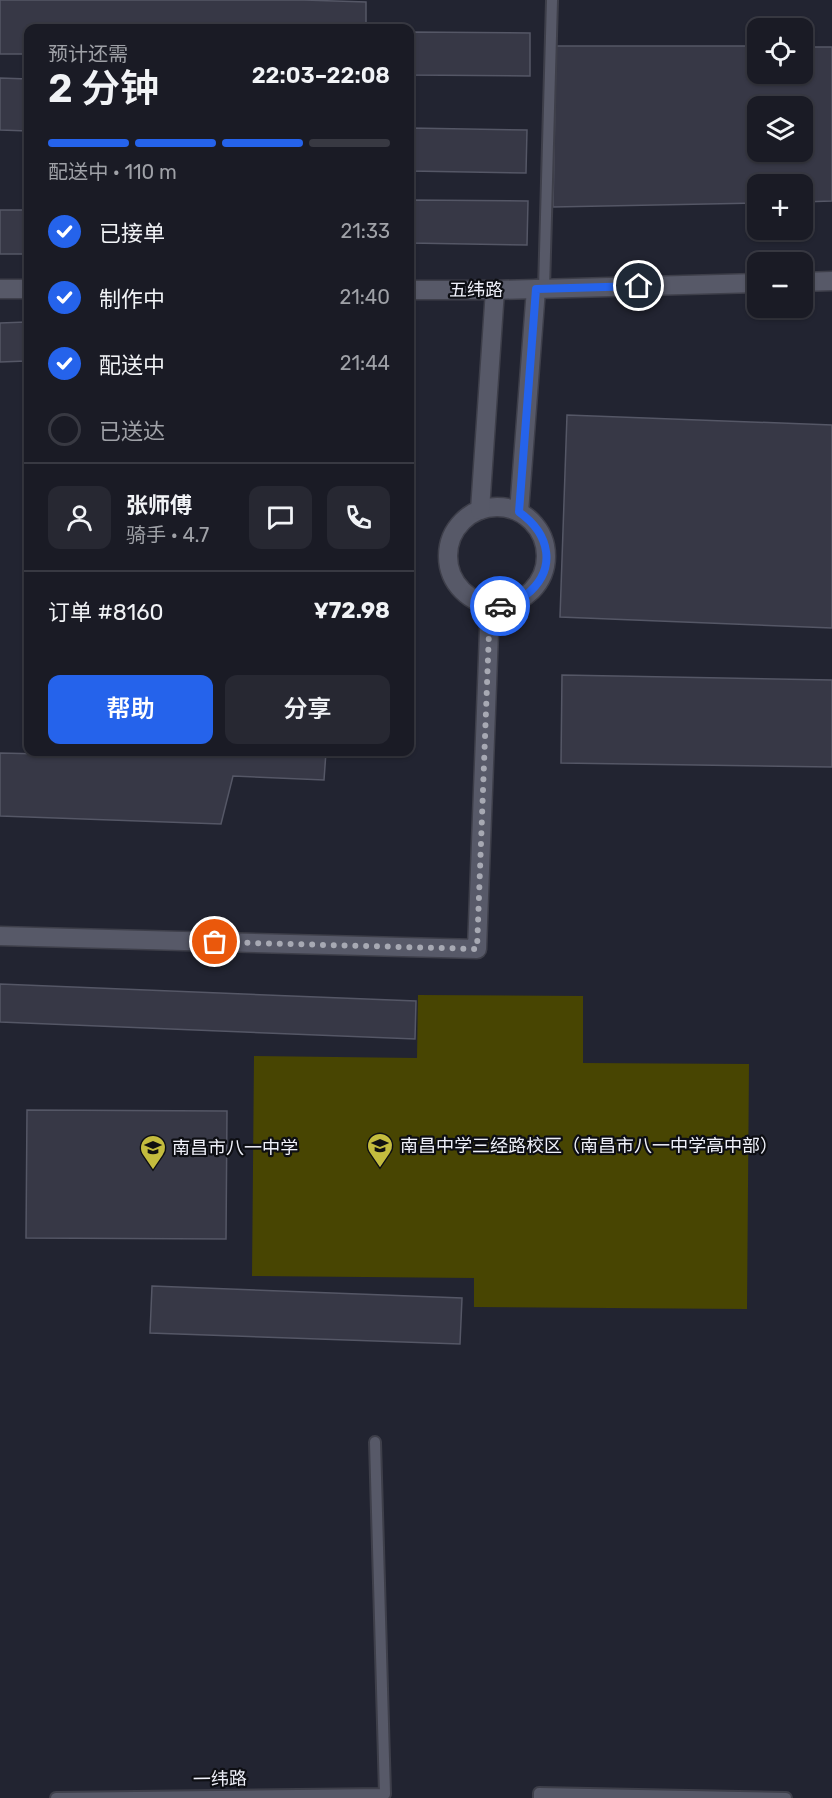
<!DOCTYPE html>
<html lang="zh">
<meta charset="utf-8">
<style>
body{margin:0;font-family:Rubik,"Noto Sans SC",sans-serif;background:#272832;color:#f1f3f6;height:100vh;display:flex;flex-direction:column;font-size:22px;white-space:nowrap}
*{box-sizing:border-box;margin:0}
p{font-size:20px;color:#9fa1a7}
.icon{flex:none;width:33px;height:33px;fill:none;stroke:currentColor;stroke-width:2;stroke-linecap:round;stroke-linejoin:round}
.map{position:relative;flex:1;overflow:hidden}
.side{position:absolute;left:24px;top:24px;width:390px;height:732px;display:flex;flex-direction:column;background:#1a1b25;border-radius:12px;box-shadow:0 2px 4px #0004,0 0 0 2px #383942}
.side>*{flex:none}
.buttons{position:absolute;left:747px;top:18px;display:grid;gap:12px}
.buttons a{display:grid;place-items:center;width:66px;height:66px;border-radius:12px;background:#1a1b25;box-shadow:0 2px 4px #0004,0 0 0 2px #383942;font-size:30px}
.pin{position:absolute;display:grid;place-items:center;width:51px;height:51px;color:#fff;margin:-26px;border:3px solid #fff;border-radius:50%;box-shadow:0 2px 6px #0007}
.courier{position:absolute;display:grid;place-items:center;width:60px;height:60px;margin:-30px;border:4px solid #2563eb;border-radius:50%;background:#fff;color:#222;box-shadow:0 2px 8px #0007}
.head em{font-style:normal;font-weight:600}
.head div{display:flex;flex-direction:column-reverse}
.head{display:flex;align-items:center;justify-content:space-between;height:102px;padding:0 24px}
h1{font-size:39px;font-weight:600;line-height:45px}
.bar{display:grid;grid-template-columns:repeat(4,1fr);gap:9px 6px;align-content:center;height:72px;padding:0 24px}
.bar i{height:8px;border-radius:4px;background:#383942}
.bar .on{background:#2563eb}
.bar p{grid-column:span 4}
.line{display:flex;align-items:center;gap:15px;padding:0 24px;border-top:2px solid #383942}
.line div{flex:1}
.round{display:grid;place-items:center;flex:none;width:63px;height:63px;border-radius:12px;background:#272832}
ol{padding:0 24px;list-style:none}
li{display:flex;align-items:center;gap:18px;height:66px}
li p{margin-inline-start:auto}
li .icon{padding:6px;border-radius:50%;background:#2563eb;color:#fff;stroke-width:4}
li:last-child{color:#9fa1a7}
li i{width:33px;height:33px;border:3px solid #383942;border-radius:50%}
.cta{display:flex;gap:12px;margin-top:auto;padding:12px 24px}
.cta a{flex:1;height:69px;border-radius:12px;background:#2563eb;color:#fff;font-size:24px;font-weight:600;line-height:69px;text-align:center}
.cta a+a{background:#272832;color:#f1f3f6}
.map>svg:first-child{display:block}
.green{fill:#484502}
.building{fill:#373846;stroke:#555766;stroke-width:1.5;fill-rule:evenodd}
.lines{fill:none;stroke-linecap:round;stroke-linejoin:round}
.lane-casing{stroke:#3e3f4a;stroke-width:14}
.street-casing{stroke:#3e3f4a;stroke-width:21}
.secondary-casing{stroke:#3e3f4a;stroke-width:21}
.lane{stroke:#575968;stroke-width:10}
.street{stroke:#575968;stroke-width:18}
.secondary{stroke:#575968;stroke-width:18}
.done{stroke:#a7a9b3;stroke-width:6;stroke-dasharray:0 10.8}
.route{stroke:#2563eb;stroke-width:8}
.labels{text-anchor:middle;stroke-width:4.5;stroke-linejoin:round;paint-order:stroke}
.street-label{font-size:18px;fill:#eff0f9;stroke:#0d0e13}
.poi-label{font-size:18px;fill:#eff0f9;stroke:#0d0e13;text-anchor:start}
</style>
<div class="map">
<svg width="832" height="1798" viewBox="0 0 832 1798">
<rect width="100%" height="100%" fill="#222431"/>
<polygon class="green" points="418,995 583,996 583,1063 749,1064 747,1309 474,1307 474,1278 252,1276 254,1056 417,1058"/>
<g class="building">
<polygon points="0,0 304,0 366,2 366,28 28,28 28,54 0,54"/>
<polygon points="410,32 530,33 530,76 410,75"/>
<path d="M556,46H758V74H802V47H832V201L802,202V184H758V203L553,207ZM758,106H802V152H758Z"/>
<polygon points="0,78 28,79 28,131 0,130"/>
<polygon points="410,128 527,130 526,173 410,171"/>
<polygon points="410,200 528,201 527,245 410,243"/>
<rect x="0" y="210" width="28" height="44"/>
<polygon points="26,322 26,361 0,362 0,323"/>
<polygon points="567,415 832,425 832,628 560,617"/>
<polygon points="562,675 832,680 832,767 561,763"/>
<polygon points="174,752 326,752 324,780 233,776 221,824 0,816 0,753 170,757"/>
<polygon points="0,984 416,1001 415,1039 0,1022"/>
<polygon points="27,1110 227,1111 226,1239 26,1238"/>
<polygon points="152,1286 462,1298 460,1344 150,1333"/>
</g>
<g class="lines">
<defs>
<g id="lane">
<polyline points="544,289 552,0"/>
<polyline points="56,1798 385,1794 375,1442"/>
<polyline points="539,1798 539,1793 786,1798"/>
</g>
<g id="street">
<circle cx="497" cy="556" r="49"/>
<polyline points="480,510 495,290"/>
<polyline points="519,512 536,289"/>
<polyline points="0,936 477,949 490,605"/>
</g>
<g id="secondary">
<polyline points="802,282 832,281"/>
<polyline points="0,289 28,289"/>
<polyline points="410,290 495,290 758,283"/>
</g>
</defs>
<use href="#lane" class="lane-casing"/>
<use href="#street" class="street-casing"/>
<use href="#secondary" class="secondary-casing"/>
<use href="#lane" class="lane"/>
<use href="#street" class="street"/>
<use href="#secondary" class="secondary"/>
</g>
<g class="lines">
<polyline class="done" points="215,942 477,949 490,605 500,606"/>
<path class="route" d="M500,606C509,607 519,601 526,595C558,569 550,534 519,512L536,289L639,286"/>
</g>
<defs>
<symbol id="school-pin" viewBox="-11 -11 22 30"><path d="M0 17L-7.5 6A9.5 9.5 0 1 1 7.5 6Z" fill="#c4bc3e" stroke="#0d0e13"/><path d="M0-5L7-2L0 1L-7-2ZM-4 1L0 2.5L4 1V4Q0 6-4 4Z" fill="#111"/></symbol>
</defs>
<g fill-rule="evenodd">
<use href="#school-pin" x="365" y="1131" width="30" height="40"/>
<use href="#school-pin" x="138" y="1133" width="30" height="40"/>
</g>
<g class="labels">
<g class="street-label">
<text x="476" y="296">五纬路</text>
<text transform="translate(220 1779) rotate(-1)" y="6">一纬路</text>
</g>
<g class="poi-label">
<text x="400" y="1152">南昌中学三经路校区（南昌市八一中学高中部）</text>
<text x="172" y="1154">南昌市八一中学</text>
</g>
</g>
</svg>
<div class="buttons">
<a><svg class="icon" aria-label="locate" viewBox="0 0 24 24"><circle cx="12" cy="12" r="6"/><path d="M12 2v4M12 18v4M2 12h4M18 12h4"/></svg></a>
<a><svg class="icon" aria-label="layers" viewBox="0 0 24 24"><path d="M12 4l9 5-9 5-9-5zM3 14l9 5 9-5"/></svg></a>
<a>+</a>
<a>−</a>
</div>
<div class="pin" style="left:215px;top:942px;background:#ea580c"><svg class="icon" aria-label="bag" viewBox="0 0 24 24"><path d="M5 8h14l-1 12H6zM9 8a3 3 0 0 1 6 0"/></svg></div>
<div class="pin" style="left:639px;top:286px;background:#1f2937"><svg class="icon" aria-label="home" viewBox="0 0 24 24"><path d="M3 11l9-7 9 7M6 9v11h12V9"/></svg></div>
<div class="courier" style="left:500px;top:606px"><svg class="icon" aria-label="car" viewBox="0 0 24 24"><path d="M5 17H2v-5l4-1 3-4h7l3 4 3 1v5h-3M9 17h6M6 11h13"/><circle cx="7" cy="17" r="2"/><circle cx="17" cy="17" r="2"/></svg></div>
<section class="side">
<div class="head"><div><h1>2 分钟</h1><p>预计还需</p></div><em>22:03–22:08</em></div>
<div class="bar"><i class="on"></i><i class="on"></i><i class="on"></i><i></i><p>配送中 · 110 m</p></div>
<ol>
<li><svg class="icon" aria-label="check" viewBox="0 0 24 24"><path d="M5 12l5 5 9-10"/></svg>已接单<p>21:33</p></li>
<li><svg class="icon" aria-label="check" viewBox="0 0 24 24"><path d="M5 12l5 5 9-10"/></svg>制作中<p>21:40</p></li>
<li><svg class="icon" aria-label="check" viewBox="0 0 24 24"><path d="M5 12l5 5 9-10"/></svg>配送中<p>21:44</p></li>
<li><i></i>已送达</li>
</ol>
<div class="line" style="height:108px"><a class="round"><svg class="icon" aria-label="person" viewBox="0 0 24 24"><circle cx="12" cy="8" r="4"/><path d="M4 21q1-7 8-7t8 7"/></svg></a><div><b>张师傅</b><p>骑手 · 4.7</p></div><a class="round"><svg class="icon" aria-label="chat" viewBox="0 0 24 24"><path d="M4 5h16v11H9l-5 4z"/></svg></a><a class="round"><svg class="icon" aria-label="phone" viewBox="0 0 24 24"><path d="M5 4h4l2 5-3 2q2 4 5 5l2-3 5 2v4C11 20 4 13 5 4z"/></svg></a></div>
<div class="line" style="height:78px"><div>订单 #8160</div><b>¥72.98</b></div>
<div class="cta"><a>帮助</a><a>分享</a></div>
</section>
</div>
